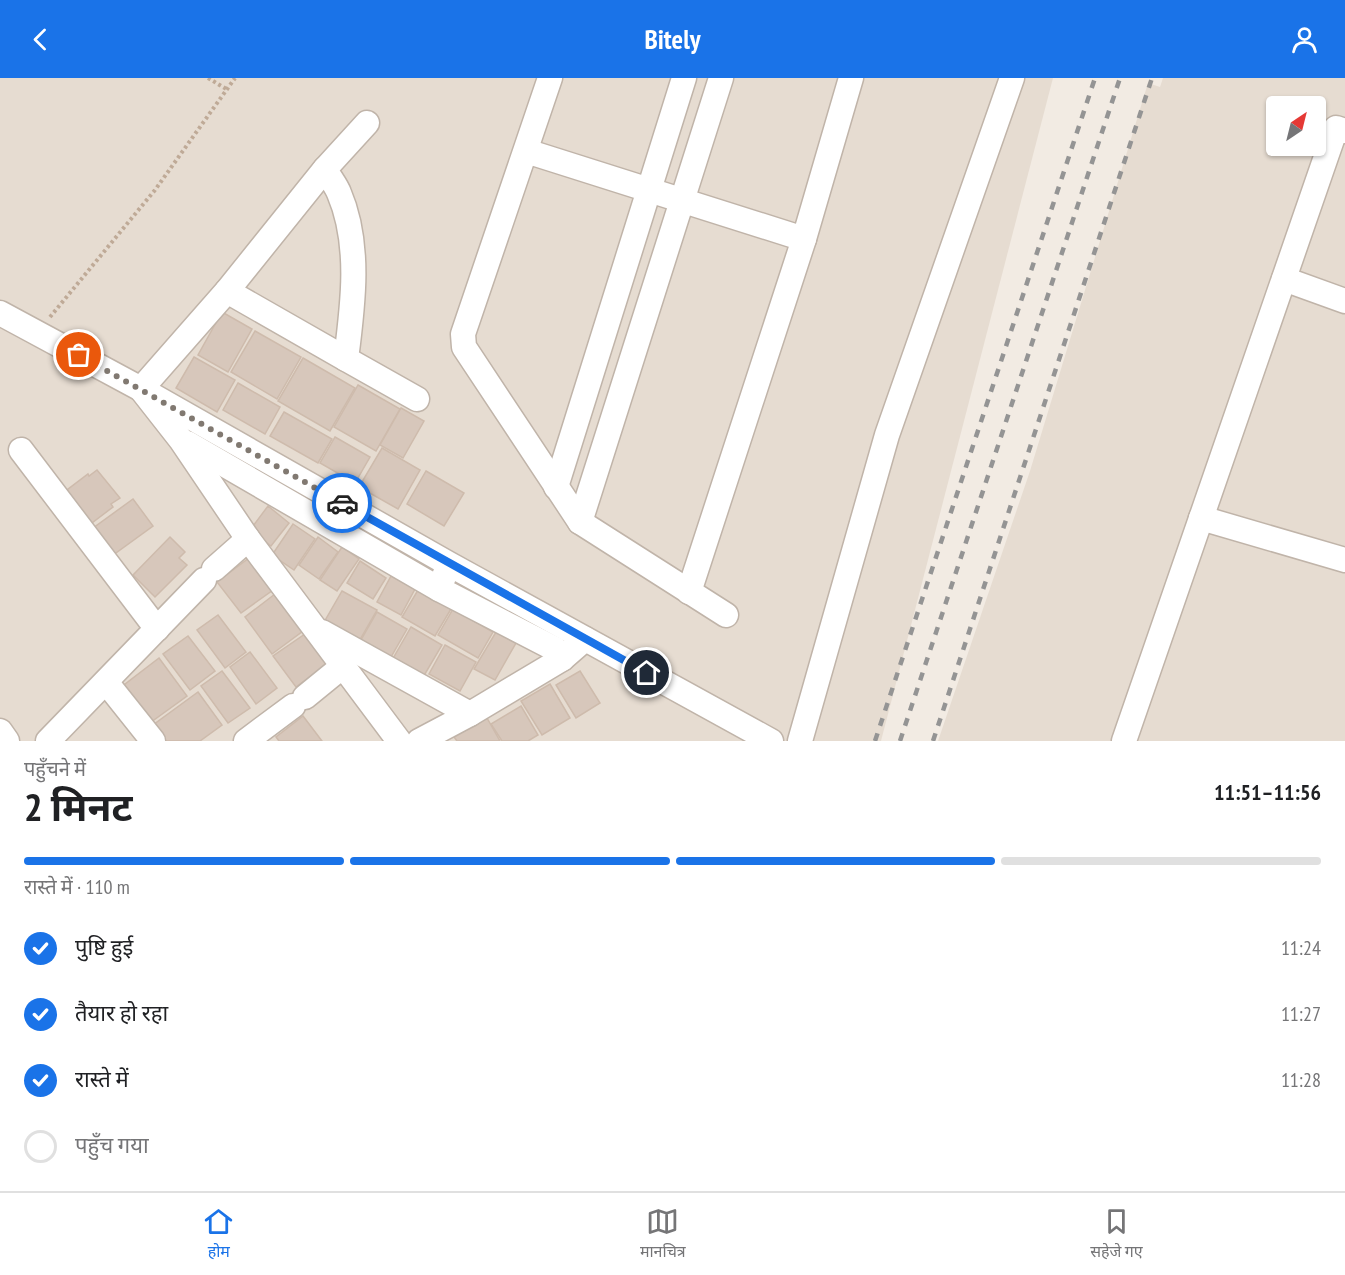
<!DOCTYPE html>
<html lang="hi">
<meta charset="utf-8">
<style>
body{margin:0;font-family:"PT Sans Narrow","Noto Sans Devanagari",sans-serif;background:#f2f2f2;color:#202124;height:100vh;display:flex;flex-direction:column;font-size:22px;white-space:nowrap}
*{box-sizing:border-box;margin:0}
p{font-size:20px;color:#757577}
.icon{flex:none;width:33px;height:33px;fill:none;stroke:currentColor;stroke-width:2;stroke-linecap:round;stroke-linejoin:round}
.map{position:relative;height:663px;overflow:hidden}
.details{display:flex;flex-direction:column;background:#fff;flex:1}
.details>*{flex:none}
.needle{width:39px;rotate:35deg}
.controls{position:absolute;left:1266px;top:18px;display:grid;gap:12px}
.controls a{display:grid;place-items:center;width:60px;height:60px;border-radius:6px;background:#fff;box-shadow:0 2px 4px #0004;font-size:30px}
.pin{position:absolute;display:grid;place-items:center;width:51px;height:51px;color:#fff;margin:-26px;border:3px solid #fff;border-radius:50%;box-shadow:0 2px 6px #0007}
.courier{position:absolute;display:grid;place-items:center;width:60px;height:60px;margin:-30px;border:4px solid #1a73e8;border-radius:50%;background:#fff;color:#222;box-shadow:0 2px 8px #0007}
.summary em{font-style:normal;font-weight:700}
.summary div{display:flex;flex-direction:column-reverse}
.summary{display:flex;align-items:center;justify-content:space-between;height:102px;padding:0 24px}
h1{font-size:39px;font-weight:700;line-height:45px}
.bar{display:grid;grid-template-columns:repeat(4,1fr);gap:9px 6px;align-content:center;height:72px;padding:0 24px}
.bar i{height:8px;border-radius:4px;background:#e0e0e0}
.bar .selected{background:#1a73e8}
.bar p{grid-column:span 4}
ol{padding:0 24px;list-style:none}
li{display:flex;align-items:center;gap:18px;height:66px}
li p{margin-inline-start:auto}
li .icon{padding:6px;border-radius:50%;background:#1a73e8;color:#fff;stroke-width:4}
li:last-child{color:#757577}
li i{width:33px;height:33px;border:3px solid #e0e0e0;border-radius:50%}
header{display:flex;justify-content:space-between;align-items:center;height:78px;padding:0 24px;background:#1a73e8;color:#fff;font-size:27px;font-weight:700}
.menu{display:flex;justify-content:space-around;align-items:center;height:84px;border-top:2px solid #e0e0e0;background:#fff;font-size:16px;color:#757577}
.menu a{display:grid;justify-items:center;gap:3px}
.menu .selected{color:#1a73e8}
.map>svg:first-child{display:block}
.residential{fill:#e6dcd1;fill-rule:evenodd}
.building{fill:#d7c7bb;stroke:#cebbac;stroke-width:1.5}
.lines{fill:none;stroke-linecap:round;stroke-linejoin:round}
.minor-casing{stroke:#c0b4a9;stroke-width:27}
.path{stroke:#bfaa97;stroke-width:4;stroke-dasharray:3 3;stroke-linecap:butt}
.minor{stroke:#fff;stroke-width:24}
.rail{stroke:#949494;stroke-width:4.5;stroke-dasharray:8 8;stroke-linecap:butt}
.done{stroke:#817971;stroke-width:6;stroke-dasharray:0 10.8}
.route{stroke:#1a73e8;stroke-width:8}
</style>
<header><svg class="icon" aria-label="back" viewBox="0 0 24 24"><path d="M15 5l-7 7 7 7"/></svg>Bitely<svg class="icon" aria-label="person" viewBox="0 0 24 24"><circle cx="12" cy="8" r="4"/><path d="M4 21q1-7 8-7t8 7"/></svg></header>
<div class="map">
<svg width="1345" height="663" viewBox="0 0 1345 663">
<rect width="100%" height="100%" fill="#f2ebe3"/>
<g class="residential">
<polygon points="0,0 1053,0 881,663 0,663"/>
<path d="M1163,0H1345V663H938L1030,393L1148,5L1160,9ZM1276,28H1316V68H1276Z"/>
</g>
<g class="building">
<polygon points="222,234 252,251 228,294 198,277"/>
<polygon points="255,253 301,279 277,321 231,294"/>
<polygon points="194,279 235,302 217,334 176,310"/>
<polygon points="303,280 355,310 330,353 278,323"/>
<polygon points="238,305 280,329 265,356 223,332"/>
<polygon points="358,307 400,331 376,373 334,349"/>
<polygon points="401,330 424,343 403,380 380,367"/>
<polygon points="284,334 332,361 318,385 270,358"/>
<polygon points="335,359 370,379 355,405 320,385"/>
<polygon points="382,370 420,392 398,431 359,409"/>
<polygon points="97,392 120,420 111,426 113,429 84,451 59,418 88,396 89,398"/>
<polygon points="426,393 464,415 444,448 407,426"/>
<polygon points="133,421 153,448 109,480 89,453"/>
<polygon points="268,428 289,445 271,468 250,452"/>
<polygon points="293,446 315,461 294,492 272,477"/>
<polygon points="170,459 185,474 179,480 187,487 155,519 133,497"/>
<polygon points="318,459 338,474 319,501 299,487"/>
<polygon points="342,469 359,481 337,513 320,502"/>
<polygon points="249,480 273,512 241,535 217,504"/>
<polygon points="360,483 386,500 373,521 347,505"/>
<polygon points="391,498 415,511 401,537 377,524"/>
<polygon points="418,512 451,531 435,558 402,539"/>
<polygon points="342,513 377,532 358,565 323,546"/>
<polygon points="275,516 303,553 272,576 245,539"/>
<polygon points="453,531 493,554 478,580 438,557"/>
<polygon points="377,534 407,551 387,586 357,569"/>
<polygon points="218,537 246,574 225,590 197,552"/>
<polygon points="411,549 442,567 422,601 391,584"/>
<polygon points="496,554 516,565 495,602 474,591"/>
<polygon points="305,556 327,586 296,609 273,578"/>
<polygon points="188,558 215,593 190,612 163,576"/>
<polygon points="445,567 476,584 460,613 429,596"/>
<polygon points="250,574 277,610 256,626 230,589"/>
<polygon points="159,580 187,618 147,647 120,610"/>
<polygon points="222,593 250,630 228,645 201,608"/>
<polygon points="580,593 600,625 576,640 556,607"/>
<polygon points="550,606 570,640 542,657 521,623"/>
<polygon points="198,614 222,647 200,663 165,663 153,647"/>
<polygon points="521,628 538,657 528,663 502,663 491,646"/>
<polygon points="303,638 322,663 279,663 276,659"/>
<polygon points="487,640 500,663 457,663 454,659"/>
</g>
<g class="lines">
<defs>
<g id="minor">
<polyline points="550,0 463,256 464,269 580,444 726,537"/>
<path d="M367,45L325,91C329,99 336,107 339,115C361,166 353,227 346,281L417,321"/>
<polyline points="526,73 804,161"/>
<polyline points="325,91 227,213 346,281"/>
<polyline points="1284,201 1345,223"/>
<polyline points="227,213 141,311 181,362 248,461 399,663"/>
<polyline points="0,235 141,311 449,486 771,663"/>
<polyline points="187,365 439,511"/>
<polyline points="21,372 157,551"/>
<polyline points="556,409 684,0"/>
<polyline points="1201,440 1345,482"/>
<polyline points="580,444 721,0"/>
<polyline points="214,491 248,461"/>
<polyline points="445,496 439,511 555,571 562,581 585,561"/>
<polyline points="689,514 804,161 851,0"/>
<polyline points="322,554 470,636"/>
<polyline points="106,604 153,663"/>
<polyline points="305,619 343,588"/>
<polyline points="0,653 7,663"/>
<polyline points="48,663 204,502"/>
<polyline points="246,663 293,628"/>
<polyline points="419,663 470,636 562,581"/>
<polyline points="800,663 887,357 1012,0"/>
<polyline points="1124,663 1336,50 1345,53"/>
</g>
</defs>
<use href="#minor" class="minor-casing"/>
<g class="path">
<polyline points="208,0 228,12"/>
<polyline points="50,239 155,112 235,0"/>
</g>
<use href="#minor" class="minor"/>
<g class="rail">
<polyline points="875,663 1095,0"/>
<polyline points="900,663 1120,0"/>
<polyline points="933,663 1152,0"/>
</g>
</g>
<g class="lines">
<polyline class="done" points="79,277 342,425"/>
<polyline class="route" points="342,425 647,595"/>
</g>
</svg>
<div class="controls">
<a><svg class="needle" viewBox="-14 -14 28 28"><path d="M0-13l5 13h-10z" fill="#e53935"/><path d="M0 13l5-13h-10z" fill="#757577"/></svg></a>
</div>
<div class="pin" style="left:79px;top:277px;background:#ea580c"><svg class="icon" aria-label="bag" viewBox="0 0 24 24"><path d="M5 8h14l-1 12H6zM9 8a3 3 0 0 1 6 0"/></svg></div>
<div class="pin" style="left:647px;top:595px;background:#1f2937"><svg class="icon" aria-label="home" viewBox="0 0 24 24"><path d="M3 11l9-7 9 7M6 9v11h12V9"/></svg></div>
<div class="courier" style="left:342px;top:425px"><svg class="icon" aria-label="car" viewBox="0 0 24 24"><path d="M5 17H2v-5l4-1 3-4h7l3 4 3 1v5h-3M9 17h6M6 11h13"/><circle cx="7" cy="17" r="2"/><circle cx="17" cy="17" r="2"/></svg></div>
</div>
<section class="details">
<div class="summary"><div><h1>2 मिनट</h1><p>पहुँचने में</p></div><em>11:51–11:56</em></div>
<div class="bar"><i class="selected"></i><i class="selected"></i><i class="selected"></i><i></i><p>रास्ते में · 110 m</p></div>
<ol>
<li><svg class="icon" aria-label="check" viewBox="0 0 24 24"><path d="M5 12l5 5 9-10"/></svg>पुष्टि हुई<p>11:24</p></li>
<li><svg class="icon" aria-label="check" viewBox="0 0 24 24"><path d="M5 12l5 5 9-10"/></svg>तैयार हो रहा<p>11:27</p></li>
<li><svg class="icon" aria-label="check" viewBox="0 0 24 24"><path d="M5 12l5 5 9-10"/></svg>रास्ते में<p>11:28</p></li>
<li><i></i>पहुँच गया</li>
</ol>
</section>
<nav class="menu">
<a class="selected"><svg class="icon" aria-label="home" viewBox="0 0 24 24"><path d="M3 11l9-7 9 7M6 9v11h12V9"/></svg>होम</a>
<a><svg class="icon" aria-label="map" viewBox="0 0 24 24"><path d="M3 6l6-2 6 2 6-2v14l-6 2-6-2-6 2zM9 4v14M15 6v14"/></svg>मानचित्र</a>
<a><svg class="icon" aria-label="saved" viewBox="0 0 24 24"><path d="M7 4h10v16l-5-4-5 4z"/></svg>सहेजे गए</a>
</nav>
